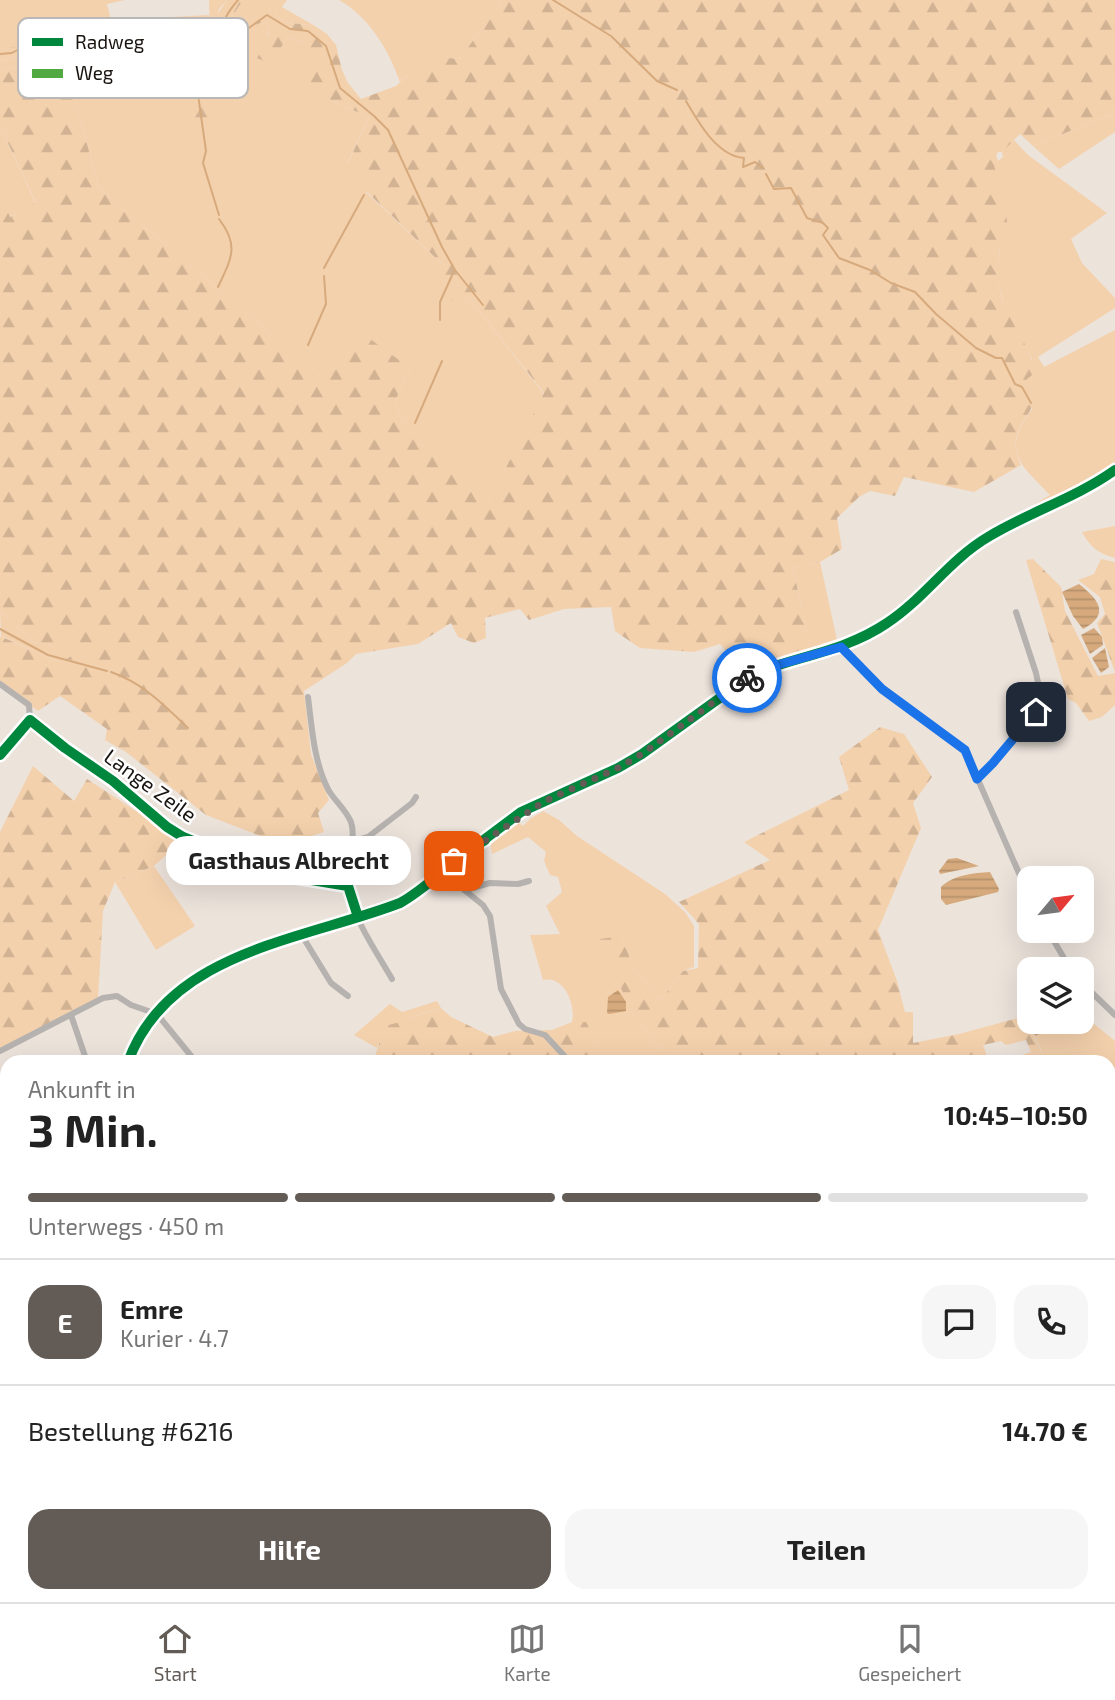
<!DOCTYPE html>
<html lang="de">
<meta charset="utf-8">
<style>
body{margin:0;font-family:"Exo 2",sans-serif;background:#f6f6f6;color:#222;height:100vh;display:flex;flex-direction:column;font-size:26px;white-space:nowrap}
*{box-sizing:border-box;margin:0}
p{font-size:23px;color:#767676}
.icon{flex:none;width:38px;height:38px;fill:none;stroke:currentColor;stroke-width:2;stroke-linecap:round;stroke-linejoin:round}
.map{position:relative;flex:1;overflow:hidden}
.details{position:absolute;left:0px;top:1055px;width:1116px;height:548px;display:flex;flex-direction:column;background:#fff;border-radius:21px 21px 0 0;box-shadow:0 7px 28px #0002}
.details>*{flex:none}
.needle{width:46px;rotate:61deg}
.buttons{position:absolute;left:1017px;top:866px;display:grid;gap:14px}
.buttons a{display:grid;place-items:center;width:77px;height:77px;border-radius:14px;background:#fff;box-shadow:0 7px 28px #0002;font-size:35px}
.pin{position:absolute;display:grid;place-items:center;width:60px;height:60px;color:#fff;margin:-30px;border-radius:14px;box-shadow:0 4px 10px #0006}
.courier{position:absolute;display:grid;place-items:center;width:70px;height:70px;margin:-35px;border:5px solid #1a73e8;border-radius:50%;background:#fff;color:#222;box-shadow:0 2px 9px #0007}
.bubble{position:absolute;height:49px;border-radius:21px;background:#fff;box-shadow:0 7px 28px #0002;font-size:23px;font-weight:700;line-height:49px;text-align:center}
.head em{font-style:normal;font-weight:700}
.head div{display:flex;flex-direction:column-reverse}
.head{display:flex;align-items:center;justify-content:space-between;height:119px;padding:0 28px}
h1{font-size:46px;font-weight:700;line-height:52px}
.bar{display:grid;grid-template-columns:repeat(4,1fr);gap:10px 7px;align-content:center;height:84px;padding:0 28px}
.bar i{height:9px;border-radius:5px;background:#e0e0e0}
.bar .on{background:#635c56}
.bar p{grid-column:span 4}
.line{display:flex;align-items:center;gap:18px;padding:0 28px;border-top:2px solid #e0e0e0}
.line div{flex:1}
.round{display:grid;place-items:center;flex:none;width:74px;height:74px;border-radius:21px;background:#f6f6f6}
.button{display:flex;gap:14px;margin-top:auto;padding:14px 28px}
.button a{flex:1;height:80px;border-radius:21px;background:#635c56;color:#fff;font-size:28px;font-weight:700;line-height:80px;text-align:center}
.button a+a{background:#f6f6f6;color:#222}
.dock{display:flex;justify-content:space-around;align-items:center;height:98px;border-top:2px solid #e0e0e0;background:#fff;font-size:19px;color:#767676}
.dock a{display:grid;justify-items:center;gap:4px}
.dock .on{color:#635c56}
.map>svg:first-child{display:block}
.green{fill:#f4d1ad}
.forest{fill:url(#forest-firs)}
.water{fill:url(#water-rules)}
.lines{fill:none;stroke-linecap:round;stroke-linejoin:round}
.stream{stroke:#d6aa7d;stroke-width:2}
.minor{stroke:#b5b2b0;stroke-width:6}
.quiet{stroke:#52a841;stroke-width:9;stroke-dasharray:18 9;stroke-linecap:butt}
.cycleway-casing{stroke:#fff;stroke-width:15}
.cycleway{stroke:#00873e;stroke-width:10}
.done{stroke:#635c56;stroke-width:7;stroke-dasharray:0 12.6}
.route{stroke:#1a73e8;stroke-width:9}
.labels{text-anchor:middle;stroke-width:5;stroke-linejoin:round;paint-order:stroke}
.street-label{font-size:21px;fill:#19140f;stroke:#fff}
.key{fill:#fff;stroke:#bab8b7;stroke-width:2}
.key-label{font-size:19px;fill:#19140f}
</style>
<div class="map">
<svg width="1115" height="1602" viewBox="0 0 1115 1602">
<defs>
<pattern id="forest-firs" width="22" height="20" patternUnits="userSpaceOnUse" patternTransform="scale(1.75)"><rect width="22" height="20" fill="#f4d1ad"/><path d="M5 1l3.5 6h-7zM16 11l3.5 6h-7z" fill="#d1b394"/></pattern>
<pattern id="water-rules" width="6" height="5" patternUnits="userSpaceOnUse" patternTransform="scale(1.75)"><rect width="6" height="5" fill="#d6aa7d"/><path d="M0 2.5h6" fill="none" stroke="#b7916b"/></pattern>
</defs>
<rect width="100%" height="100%" fill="#ece3db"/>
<g class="green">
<polygon points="0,0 125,0 107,4 111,20 115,20 116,39 0,49"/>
<path d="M209,0H227L219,9L214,29L225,27L243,0H287L282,7L315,26L285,22L269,9H262L256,24L263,22L268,24L270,64L288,37L305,44L325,98L369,117L348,162L366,171V192L444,266L445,300L469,298L544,394L487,505C467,486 398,429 396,404C396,393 406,378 410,368L324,379L99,188L62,52L0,71V62L34,50L67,43L148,65L210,33Z"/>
<path d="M339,0H497L501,4L459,59L449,58L438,49L400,82C388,49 370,18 339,0Z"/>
<polygon points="1115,113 1115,132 1059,169 1033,146"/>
<polygon points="0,126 36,204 9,217 0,195"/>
<path d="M1013,139L1028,155L1107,213L1071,239L1082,263L1115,298V308L1038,357L1044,367L1115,330V463L1028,512L1027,509L1050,495C1019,463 1001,451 1032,409L1027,379L1032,359L1006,312L996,275L1002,237L993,162L996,155L998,161L1003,157L1002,152Z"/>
<path d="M1115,526V558C1099,554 1090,547 1082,532Z"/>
<polygon points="820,562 837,640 836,644 811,651 793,568"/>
<polygon points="0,611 33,642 79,652 60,663 1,636"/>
<path d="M543,811L559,820L577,836L665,894L685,912L694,926V967L683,971L661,1000L634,970L622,936L631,1011L668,1058L666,1062H608L586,1023L572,1022C576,1004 564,975 543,980L530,935L560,934L546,906L562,892L558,877L550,875L544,861L546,852L528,837L492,854L490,840L519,823L523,826L530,819Z"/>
<polygon points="313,836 344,880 323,878 326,855 292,848 298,840"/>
<polygon points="154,866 195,926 156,950 115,882"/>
<path d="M437,1001L441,1008C422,1012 382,1027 377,1048L354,1035L390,1004L402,1012Z"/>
<polygon points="1082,1014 1115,1041 1115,1226 1110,1217 1110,1062 1046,1062 1035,1036 1072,1022 1082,1022"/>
<polygon points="7,1503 7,1543 0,1535 0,1511"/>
<polygon points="60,1596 136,1596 139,1597 140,1602 67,1602"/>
<polygon points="693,1596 776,1596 780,1602 698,1602"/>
</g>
<g class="forest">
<polygon points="227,0 243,0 225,27 214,29 214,19"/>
<path d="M497,0H1115V113L1033,146L1020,134L1002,152H998L993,162L1004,196L1008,230C1002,238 1001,244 999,255C991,307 1023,327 1036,372L1027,379L1035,401C1024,425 1007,435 1021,465L974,492L904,477L895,496L870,491L859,497L837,518L842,549L820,562L793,568L811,651L781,659L745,673L720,644L694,652L640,648L615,631L611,607L564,609L529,620L520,609L485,618L486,638L474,643L458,637L451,623L418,644L356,654L347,663L304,691L311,754L329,800L318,813L324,832L298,840L292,848L206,815L126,752L105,740L107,729L60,696L38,711L0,684V636L60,663L78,652L33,642L0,611V195L10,217L36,203L0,126V71L62,52L99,188L323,378L355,328L410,368C406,378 396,393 396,404C398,429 467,485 487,505L544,393L469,298L445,301L438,293L444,266L366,191V171L348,163L369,117L325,98L302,77L305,44L288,37L270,64L257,58L269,36L268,24L263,22L255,25L262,8L269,9L285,22L315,26L327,34L336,45L342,70L348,83L361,99L396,86L438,48L449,58L459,59L501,4Z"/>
<polygon points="209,15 210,33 223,47 198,59 148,65 67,43 34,50 0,62 0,49 13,47 76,24 116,39 115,20"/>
<polygon points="202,99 215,111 215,119 210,126 197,127 189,105 194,101 197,102"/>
<polygon points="1033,559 1061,587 1065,611 1098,676 1115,673 1115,705 1102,717 1089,721 1076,703 1068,699 1026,560"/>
<polygon points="1101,559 1115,562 1115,672 1097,623 1105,614 1100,597 1078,580 1094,574"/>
<polygon points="880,727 904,734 932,777 913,803 921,828 878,930 897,981 905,1012 913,1012 913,1043 959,1034 1025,1016 1046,1062 1002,1062 1031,1052 1026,1040 1006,1045 1001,1041 983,1045 989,1062 666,1062 668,1058 631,1011 600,939 622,936 634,970 661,1000 683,971 698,968 699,924 679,902 770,860 744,842 849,790 839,757"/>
<polygon points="33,766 74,801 87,779 182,841 154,866 115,882 103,911 98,999 0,1049 0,832"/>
<path d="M441,1008L451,1017L493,1037L515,1031L552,1030L572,1022H586L608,1062H373L384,1028C392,1022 398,1024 406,1020C419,1015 428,1011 441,1008Z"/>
<polygon points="0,1166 7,1181 7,1424 0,1427"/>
<polygon points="693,1596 698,1602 140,1602 139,1597"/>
<polygon points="776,1596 860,1596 857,1602 780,1602"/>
</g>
<g class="water">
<path d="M1079,584C1098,599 1111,614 1083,629L1073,616L1062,592Z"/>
<polygon points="1094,628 1102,637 1103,645 1090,654 1081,635"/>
<polygon points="1105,648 1109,667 1101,673 1092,658"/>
<polygon points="957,858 979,866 940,874 939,871 948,859"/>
<path d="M990,872L999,889L998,892L946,905L941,899V887C953,875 973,873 990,872Z"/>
<polygon points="618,990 626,1002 626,1011 609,1014 607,1013 608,997"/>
<polygon points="1029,1019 1029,1022 1048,1022 1050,1030 1035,1036 1028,1020"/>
</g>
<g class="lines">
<g class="stream">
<polyline points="553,0 611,36 657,81 677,90"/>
<polyline points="223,29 246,30 267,15 290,29 308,31 326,46 340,88 374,116 388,130 442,247 455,270 483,305"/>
<path d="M223,37C222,20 227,13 238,0"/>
<polyline points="34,42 73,30 102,43 123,47 168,48 222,41"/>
<polyline points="191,45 206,151 203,163 219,215"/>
<polyline points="0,54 12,53 30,43"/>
<path d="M686,101C699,123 717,156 744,158L743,167L755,162L763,168"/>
<polyline points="766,174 774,189 791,188 807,218 823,223 828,228 823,235 839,258 870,270 891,283 915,292 936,314 976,348 996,358 1002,358 1015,384 1022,387 1031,403"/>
<polyline points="324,268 364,195"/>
<path d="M218,287C231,259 240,246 219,219"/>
<polyline points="440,320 440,302 454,271"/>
<polyline points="308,345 326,304 324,276"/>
<polyline points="415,423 442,361"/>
<polyline points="0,629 48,655 107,671"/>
<path d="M111,672C143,683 164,705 188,728"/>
<polyline points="439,1602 450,1596"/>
</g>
<g class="minor">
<polyline points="841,647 882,689 965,750 1029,896"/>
<polyline points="0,684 29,705 30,720"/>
<path d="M308,697C312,729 314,763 329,791C336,802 346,810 351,822C357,839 345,867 348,887C353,919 376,951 392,979"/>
<polyline points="30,720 65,748 113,781 167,827 183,837 275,874 348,886"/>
<polyline points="0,755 30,720"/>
<polyline points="977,780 993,763 1042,702 1036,673 1016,612"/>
<polyline points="490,837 536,807"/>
<polyline points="351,842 368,837 412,803 416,797"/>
<path d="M477,845L521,812L618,768L642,754L753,674C798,656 846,651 887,623C924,599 949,560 988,537C1029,512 1076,498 1115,470"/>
<polyline points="442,872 483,905 490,916 501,989 519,1024 525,1029 545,1035 570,1062"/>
<polyline points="465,890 490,883 518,884 529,881"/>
<polyline points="1048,931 1071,970"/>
<polyline points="301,934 331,983 348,996"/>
<polyline points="1082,983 1115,1015"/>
<polyline points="71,1015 87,1062"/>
<polyline points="0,1051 103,998 117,996 131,1005 157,1014 196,1062"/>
<path d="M128,1062C168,951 304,940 400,903L414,896L477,844"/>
<polyline points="0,1131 7,1128"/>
<polyline points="116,1602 122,1596"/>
</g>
<g class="quiet">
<polyline points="1110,1303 1115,1294"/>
<polyline points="108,1602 114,1596"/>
<polyline points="1054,1602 1059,1596"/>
</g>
<defs>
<g id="cycleway">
<polyline points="0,755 30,720 65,748 113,781 167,827 183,837 275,874 348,886 358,917"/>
<path d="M477,845L521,812L618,768L642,754L753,674C798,656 846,651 887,623C924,599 949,560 988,537C1029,512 1076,498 1115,470"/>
<path d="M128,1062C168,951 304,940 400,903C431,886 454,857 485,840"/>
</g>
</defs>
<use href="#cycleway" class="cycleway-casing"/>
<use href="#cycleway" class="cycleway"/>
</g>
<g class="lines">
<polyline class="done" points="454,861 545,801 618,768 642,754 747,678"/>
<polyline class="route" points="747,678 774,666 841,647 882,689 965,750 977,779 993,763 1036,712"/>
</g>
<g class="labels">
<g class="street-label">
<text transform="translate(150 786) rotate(36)" y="7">Lange Zeile</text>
</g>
</g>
<rect x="18" y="18" width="230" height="80" rx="10" class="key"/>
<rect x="32" y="38" width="31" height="8" fill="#00873e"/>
<rect x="32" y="69" width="31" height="9" fill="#52a841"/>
<g class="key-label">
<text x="75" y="49">Radweg</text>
<text x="75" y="80">Weg</text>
</g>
</svg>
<div class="buttons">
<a><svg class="needle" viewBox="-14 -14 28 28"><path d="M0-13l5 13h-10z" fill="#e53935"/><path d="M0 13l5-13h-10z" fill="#767676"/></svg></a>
<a><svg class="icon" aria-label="layers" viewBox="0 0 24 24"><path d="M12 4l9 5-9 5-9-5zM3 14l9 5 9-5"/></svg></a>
</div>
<div class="pin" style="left:454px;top:861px;background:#ea580c"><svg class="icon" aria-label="bag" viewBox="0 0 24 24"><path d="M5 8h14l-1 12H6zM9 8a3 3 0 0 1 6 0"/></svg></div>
<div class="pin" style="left:1036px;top:712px;background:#1f2937"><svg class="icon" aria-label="home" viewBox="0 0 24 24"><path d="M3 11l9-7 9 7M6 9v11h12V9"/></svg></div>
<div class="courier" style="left:747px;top:678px"><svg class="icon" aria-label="bike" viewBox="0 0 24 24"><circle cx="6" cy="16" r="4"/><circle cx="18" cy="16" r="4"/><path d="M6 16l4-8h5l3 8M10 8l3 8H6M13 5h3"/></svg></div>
<div class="bubble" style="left:166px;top:836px;width:245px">Gasthaus Albrecht</div>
<section class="details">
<div class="head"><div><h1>3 Min.</h1><p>Ankunft in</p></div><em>10:45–10:50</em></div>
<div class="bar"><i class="on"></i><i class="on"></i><i class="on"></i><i></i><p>Unterwegs · 450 m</p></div>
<div class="line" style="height:126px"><b class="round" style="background:#635c56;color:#fff">E</b><div><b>Emre</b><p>Kurier · 4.7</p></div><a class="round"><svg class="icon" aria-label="chat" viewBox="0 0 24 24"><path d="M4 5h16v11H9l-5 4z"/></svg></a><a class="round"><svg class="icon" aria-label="phone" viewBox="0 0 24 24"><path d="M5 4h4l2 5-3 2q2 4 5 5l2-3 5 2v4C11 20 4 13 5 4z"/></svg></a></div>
<div class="line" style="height:91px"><div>Bestellung #6216</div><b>14.70 €</b></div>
<div class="button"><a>Hilfe</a><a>Teilen</a></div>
</section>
</div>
<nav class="dock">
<a class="on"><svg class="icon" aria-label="home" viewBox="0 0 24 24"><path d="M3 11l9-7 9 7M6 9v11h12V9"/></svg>Start</a>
<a><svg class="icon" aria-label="map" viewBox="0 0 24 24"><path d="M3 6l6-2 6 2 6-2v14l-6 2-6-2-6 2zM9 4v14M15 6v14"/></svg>Karte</a>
<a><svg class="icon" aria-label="saved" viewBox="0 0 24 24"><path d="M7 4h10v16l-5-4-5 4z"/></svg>Gespeichert</a>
</nav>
